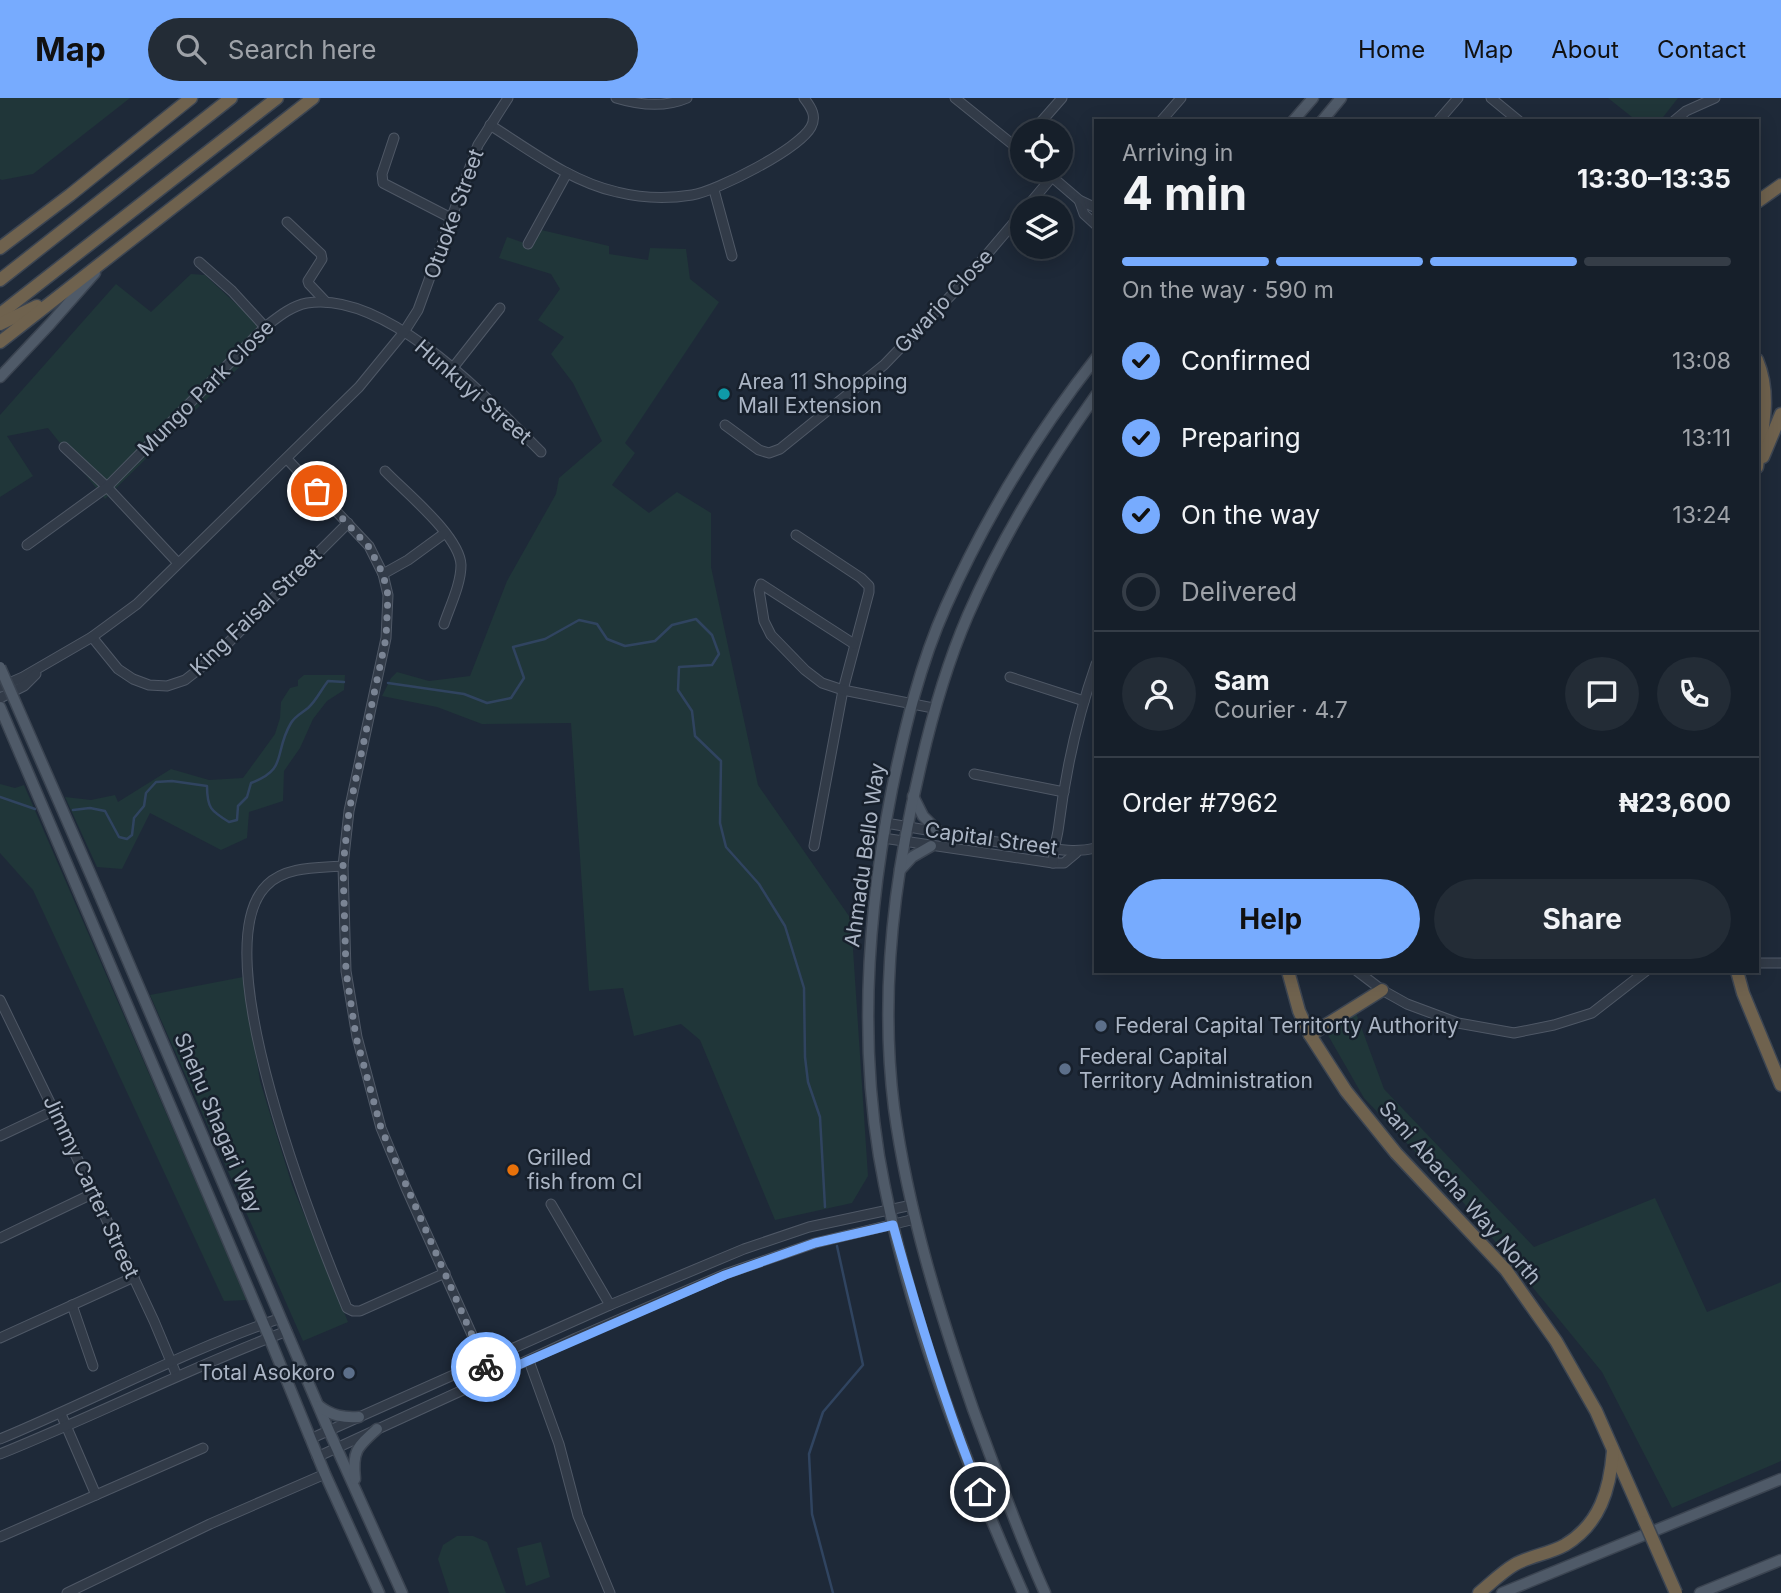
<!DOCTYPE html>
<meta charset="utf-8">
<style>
body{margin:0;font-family:Inter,sans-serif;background:#232c36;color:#f1f3f6;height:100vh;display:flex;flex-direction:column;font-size:26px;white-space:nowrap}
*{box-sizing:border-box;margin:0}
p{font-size:23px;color:#9ea2a8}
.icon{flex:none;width:38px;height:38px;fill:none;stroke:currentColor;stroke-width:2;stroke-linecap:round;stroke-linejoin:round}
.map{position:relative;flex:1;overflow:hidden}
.drawer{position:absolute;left:1094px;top:21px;width:665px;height:854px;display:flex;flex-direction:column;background:#161f2a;border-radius:0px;box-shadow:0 4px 18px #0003,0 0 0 2px #353d47}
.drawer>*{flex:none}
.fabs{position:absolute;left:1010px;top:21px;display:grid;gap:14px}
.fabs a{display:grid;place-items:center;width:63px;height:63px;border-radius:50%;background:#161f2a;box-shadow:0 4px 18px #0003,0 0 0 2px #353d47;font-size:35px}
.pin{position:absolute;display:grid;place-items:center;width:60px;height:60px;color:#fff;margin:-30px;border:4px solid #fff;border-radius:50%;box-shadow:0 2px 7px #0007}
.courier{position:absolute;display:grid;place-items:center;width:70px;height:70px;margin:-35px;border:5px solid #77abfe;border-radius:50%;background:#fff;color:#222;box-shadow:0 2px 9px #0007}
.headline em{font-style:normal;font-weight:700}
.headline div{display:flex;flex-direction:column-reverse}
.headline{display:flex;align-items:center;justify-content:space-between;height:119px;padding:0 28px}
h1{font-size:46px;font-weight:700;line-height:52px}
.bar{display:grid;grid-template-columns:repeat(4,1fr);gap:10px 7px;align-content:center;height:84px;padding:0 28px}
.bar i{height:9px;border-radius:5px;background:#353d47}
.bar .active{background:#77abfe}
.bar p{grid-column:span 4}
.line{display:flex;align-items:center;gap:18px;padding:0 28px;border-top:2px solid #353d47}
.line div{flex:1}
.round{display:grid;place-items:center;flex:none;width:74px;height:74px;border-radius:37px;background:#232c36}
ol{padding:0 28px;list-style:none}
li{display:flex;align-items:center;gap:21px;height:77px}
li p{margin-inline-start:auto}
li .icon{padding:7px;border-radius:50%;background:#77abfe;color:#111;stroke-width:4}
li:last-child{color:#9ea2a8}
li i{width:38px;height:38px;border:4px solid #353d47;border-radius:50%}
.button{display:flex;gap:14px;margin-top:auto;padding:14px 28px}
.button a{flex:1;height:80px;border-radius:42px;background:#77abfe;color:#111;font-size:28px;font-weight:700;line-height:80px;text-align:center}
.button a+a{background:#232c36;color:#f1f3f6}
header{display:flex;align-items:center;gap:42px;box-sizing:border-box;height:98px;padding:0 35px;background:#77abfe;color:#111}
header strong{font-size:33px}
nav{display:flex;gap:38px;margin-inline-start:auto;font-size:24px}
.search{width:490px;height:63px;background:#232c36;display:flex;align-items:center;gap:18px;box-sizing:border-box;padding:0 24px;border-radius:38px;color:#9ea2a8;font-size:26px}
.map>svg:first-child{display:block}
.green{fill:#203639}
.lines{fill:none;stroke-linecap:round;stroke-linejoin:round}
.stream{stroke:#304460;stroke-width:2.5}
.minor-casing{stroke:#4f5866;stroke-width:11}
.major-casing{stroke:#3b4451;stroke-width:13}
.highway-casing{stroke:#3c4552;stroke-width:15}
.minor{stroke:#323b48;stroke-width:9}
.major{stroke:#4f5a68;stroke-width:10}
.highway{stroke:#6f624e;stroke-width:12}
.major-bridge-casing{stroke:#3b4451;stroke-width:13;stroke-linecap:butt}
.highway-bridge-casing{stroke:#3c4552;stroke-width:15;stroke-linecap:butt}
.major-bridge{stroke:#4f5a68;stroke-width:10}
.highway-bridge{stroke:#6f624e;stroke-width:12}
.done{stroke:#7a8494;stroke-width:7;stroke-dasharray:0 12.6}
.route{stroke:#77abfe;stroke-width:9}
.culture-dot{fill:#0f9aa8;stroke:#17202c;stroke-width:2.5}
.service-dot{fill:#5c6f8a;stroke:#17202c;stroke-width:2.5}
.food-dot{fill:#e8710a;stroke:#17202c;stroke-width:2.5}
.labels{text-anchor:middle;stroke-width:5;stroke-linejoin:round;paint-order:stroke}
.street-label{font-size:21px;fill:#abb5c5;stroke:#17202c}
.poi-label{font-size:21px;fill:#abb5c5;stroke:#17202c;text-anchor:start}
</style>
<header>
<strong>Map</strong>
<div class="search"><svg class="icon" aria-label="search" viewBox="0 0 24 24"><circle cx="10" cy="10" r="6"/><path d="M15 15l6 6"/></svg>Search here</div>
<nav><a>Home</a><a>Map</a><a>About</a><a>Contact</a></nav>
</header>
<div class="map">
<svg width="1781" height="1495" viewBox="0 0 1781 1495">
<rect width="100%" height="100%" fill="#1e2938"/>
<g class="green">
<polygon points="0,0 130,0 33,76 2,82 0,81"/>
<polygon points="1608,0 1678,0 1660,23 1637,23"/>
<polygon points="533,130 609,148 609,156 648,162 650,150 686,151 690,181 719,204 625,345 635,355 612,387 649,415 677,394 711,415 711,469 758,687 851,821 868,1078 852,1105 775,1122 700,942 681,926 634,938 623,890 589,893 571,625 482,626 437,609 382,598 391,580 397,574 429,583 470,578 507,483 556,396 559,380 602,343 573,285 551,256 564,239 538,222 560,191 551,176 499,160 507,139 524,145"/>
<polygon points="191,176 205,177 271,238 105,401 48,330 7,338 33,378 0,399 0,317 116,186 151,214"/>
<polygon points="304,577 345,577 344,592 327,603 313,621 300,650 284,673 283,703 249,714 247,740 221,752 150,715 122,771 97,769 65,699 91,702 115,697 118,704 171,671 209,682 243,680 275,636 280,620 281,604 290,590 298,588 298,582"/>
<polygon points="0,686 15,690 24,687 247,1202 224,1203 33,792 0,755"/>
<polygon points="243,879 260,983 292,1087 348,1224 303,1243 150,897"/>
<polygon points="1356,915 1384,991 1534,1149 1655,1100 1707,1214 1781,1184 1781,1363 1672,1410 1602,1274 1462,1103 1364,1000 1325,932"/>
<polygon points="457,1438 473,1438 487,1444 506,1495 449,1495 438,1461 443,1447"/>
<polygon points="541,1444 550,1479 526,1488 517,1450"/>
</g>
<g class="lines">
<g class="stream">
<polyline points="388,585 464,596 487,605 511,600 524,580 513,549 545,541 579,522 597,526 607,541 625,548 655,543 672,527 696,521 712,537 719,556 712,567 679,569 678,592 692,613 695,638 721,663 720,725 726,749 759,786 785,828 804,890 805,959 808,984 820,1019 825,1109"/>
<polyline points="0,699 35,711"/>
<path d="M73,712L90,710L105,713L119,739L127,741L132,737L134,720L144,708L146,695L156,684L172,683L207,688C207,710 211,713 229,724L237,722L238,708L247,699L251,685C289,671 273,655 291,625C295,618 302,615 308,610C316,603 321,592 328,583L344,584"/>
<polyline points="833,1495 812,1416 809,1356 823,1314 863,1267 837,1148"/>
</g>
<defs>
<g id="minor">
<path d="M616,0C639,7 664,10 687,0"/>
<polyline points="955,0 1022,54"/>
<polyline points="1491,0 1519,23"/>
<polyline points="1161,23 1181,0"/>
<polyline points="1438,23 1458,0"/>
<polyline points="1674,23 1686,13 1715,0"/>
<path d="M490,27C530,52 571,84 617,94C641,100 667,101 692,97C717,93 799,51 811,29C817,18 811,9 804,0"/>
<polyline points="1033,33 1062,0"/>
<polyline points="394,40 382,76 383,85 451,120"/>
<polyline points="1044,72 1079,102 1096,110"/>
<polyline points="714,92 732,158"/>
<polyline points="1079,102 1084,116 1096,127"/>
<polyline points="1026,110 1052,79"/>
<polyline points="287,124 321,156 322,161 308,183 309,186 326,204"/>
<polyline points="528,146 567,75"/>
<polyline points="199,164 232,193 265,229"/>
<polyline points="452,271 500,210"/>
<polyline points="725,327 759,352 769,355 780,351 884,267 961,187 1022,115"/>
<polyline points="64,349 107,389 178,465"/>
<polyline points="287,361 369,448 383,476 388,497 386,540 349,713 343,768 346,873 357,939 381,1030 406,1090 491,1279"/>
<path d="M385,373C405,394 460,438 461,467C461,486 450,508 444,526"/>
<polyline points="796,437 861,480 869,488 869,494 843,592 814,748"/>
<path d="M27,447L107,389L265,229C278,219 291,208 307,205C387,192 489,302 541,354"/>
<polyline points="383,476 408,462 445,435"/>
<polyline points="92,539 118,571 133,581 149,587 167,588 185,582 212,561 348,425"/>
<polyline points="854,546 761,486 759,492 764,523 771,537 805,572 822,585 843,592 933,610"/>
<polyline points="1010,579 1084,603"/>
<polyline points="0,589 23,579 92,539 137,506 359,289 404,234 418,212 478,47 508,0"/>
<polyline points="0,600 24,588 36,576"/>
<polyline points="974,676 1064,694"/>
<path d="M885,725C936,733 986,744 1037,749C1058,751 1074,755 1096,750"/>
<polyline points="883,740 1053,765 1064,765 1076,755"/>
<path d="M1053,765C1053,753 1056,744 1058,733C1065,676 1077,620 1096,566"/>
<path d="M343,768C318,770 286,768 267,787C201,850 316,1135 347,1210L353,1213H360L445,1175"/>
<polyline points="1757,865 1781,865"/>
<polyline points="1357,873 1382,892 1407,906 1458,925 1514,935 1554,927 1592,915 1646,873"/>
<polyline points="0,902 94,1095 154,1223 177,1278"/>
<polyline points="0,1038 55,1012"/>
<polyline points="551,1106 610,1207"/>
<polyline points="0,1140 94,1095"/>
<polyline points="72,1207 93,1268"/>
<polyline points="0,1240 134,1179"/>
<polyline points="529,1263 559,1346 578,1418 610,1495"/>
<polyline points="61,1316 96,1397"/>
<path d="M0,1341C94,1302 184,1253 281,1220"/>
<polyline points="310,1341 610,1207 744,1151 809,1129 912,1107"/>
<path d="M0,1356C97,1317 189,1270 287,1233"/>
<polyline points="317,1359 576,1240 725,1176 815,1145 915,1121"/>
<polyline points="0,1439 203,1350"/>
<polyline points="67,1495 210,1426 325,1376"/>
</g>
<g id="major">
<polyline points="1293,23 1313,0"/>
<polyline points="1322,23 1341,0"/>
<polyline points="0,279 50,226 95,175"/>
<polyline points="0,609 269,1239 325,1376 379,1495"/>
<polyline points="913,698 923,718 939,734"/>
<polyline points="900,772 912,759 931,748"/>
<polyline points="100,798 329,1333 402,1495"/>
<path d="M319,1308C332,1318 344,1320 359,1319"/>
<path d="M355,1381C352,1353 357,1349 377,1331"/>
<path d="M1023,1495C961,1355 905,1209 879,1058C859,935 868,812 892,691C905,629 920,566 946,508C985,421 1037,335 1096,260"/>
<path d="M1045,1495C1018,1435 996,1373 973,1311C939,1213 908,1113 894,1010C880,898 893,784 919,675C931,621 946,568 968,517C1002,439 1047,366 1096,297"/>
<polyline points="1502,1495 1781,1381"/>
<polyline points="1700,1495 1781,1462"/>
</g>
<g id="highway">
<polyline points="1757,104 1781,87"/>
<polyline points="0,150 70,97 191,0"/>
<polyline points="0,182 231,0"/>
<polyline points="0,216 277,0"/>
<polyline points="0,226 37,208"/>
<polyline points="0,244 313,0"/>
<path d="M1757,262C1772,298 1762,331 1757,369"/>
<polyline points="1763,359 1781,316"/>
<polyline points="1288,873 1299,913 1310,937 1346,993 1396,1055 1506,1172 1556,1243 1596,1313 1645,1424"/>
<polyline points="1737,873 1743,895 1781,987"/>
<polyline points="1310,937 1382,892"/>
<path d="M1479,1495C1490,1486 1502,1474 1514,1467C1529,1458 1549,1456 1565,1447C1600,1426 1610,1391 1613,1353"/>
</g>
</defs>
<use href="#minor" class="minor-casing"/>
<use href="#major" class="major-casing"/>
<use href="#highway" class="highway-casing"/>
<use href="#minor" class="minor"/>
<use href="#major" class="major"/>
<use href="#highway" class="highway"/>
<defs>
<polyline id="major-bridge" points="0,569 100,798"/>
<polyline id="highway-bridge" points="1645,1424 1676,1495"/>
</defs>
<use href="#major-bridge" class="major-bridge-casing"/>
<use href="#highway-bridge" class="highway-bridge-casing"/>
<use href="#major-bridge" class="major-bridge"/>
<use href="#highway-bridge" class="highway-bridge"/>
</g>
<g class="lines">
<polyline class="done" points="317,393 369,449 383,476 388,497 386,540 349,713 343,768 346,873 356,939 381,1030 486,1269"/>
<path class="route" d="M486,1269L491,1279L725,1177L815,1145L893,1127C918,1218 945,1307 980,1394"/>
</g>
<circle class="culture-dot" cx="724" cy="296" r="7"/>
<g class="service-dot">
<circle cx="1101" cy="928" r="7"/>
<circle cx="1065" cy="971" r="7"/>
<circle cx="349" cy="1275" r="7"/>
</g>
<circle class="food-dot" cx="513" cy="1072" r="7"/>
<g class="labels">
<g class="street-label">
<text transform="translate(454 116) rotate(-70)" y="7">Otuoke Street</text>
<text transform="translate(944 203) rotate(-47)" y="7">Gwarjo Close</text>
<text transform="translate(206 290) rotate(-45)" y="7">Mungo Park Close</text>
<text transform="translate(473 294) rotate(41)" y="7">Hunkuyi Street</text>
<text transform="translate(256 514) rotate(-44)" y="7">King Faisal Street</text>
<text transform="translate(991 741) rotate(8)" y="7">Capital Street</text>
<text transform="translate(865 757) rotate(-82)" y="7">Ahmadu Bello Way</text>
<text transform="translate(218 1025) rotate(67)" y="7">Shehu Shagari Way</text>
<text transform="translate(91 1089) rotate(65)" y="7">Jimmy Carter Street</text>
<text transform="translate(1460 1095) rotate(49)" y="7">Sani Abacha Way North</text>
</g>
<g class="poi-label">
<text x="738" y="291">Area 11 Shopping<tspan x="738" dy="24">Mall Extension</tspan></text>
<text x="1115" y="935">Federal Capital Territorty Authority</text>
<text x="1079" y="966">Federal Capital<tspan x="1079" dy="24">Territory Administration</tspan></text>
<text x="527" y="1067">Grilled<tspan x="527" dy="24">fish from CI</tspan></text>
<text x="335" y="1282" text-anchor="end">Total Asokoro</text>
</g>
</g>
</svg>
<div class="fabs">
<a><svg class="icon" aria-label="locate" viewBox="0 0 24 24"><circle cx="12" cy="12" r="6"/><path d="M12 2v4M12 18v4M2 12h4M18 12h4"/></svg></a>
<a><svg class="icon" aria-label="layers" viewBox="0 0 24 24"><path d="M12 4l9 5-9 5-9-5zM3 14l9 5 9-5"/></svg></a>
</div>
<div class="pin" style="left:317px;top:393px;background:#ea580c"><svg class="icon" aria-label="bag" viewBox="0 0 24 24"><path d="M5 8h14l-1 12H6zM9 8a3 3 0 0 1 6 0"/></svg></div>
<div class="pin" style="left:980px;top:1394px;background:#1f2937"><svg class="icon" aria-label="home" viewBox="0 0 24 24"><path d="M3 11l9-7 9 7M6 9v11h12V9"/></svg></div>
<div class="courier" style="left:486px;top:1269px"><svg class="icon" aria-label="bike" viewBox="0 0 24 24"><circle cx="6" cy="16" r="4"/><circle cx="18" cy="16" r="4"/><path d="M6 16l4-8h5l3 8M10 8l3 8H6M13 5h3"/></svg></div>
<section class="drawer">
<div class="headline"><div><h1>4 min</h1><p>Arriving in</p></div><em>13:30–13:35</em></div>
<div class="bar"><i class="active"></i><i class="active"></i><i class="active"></i><i></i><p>On the way · 590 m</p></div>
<ol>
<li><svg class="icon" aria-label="check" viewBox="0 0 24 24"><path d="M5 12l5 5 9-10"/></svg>Confirmed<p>13:08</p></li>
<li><svg class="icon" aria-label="check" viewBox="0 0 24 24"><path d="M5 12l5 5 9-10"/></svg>Preparing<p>13:11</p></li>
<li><svg class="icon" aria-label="check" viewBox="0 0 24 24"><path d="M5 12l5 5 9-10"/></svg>On the way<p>13:24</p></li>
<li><i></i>Delivered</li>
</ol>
<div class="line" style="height:126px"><a class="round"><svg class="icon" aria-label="person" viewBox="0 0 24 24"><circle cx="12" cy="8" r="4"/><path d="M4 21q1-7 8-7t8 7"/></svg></a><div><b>Sam</b><p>Courier · 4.7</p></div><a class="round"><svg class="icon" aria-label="chat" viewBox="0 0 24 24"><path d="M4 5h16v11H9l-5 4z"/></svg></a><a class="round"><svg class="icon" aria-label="phone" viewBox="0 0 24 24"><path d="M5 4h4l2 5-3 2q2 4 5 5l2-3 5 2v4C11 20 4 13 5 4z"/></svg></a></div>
<div class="line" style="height:91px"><div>Order #7962</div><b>₦23,600</b></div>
<div class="button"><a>Help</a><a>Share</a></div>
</section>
</div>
